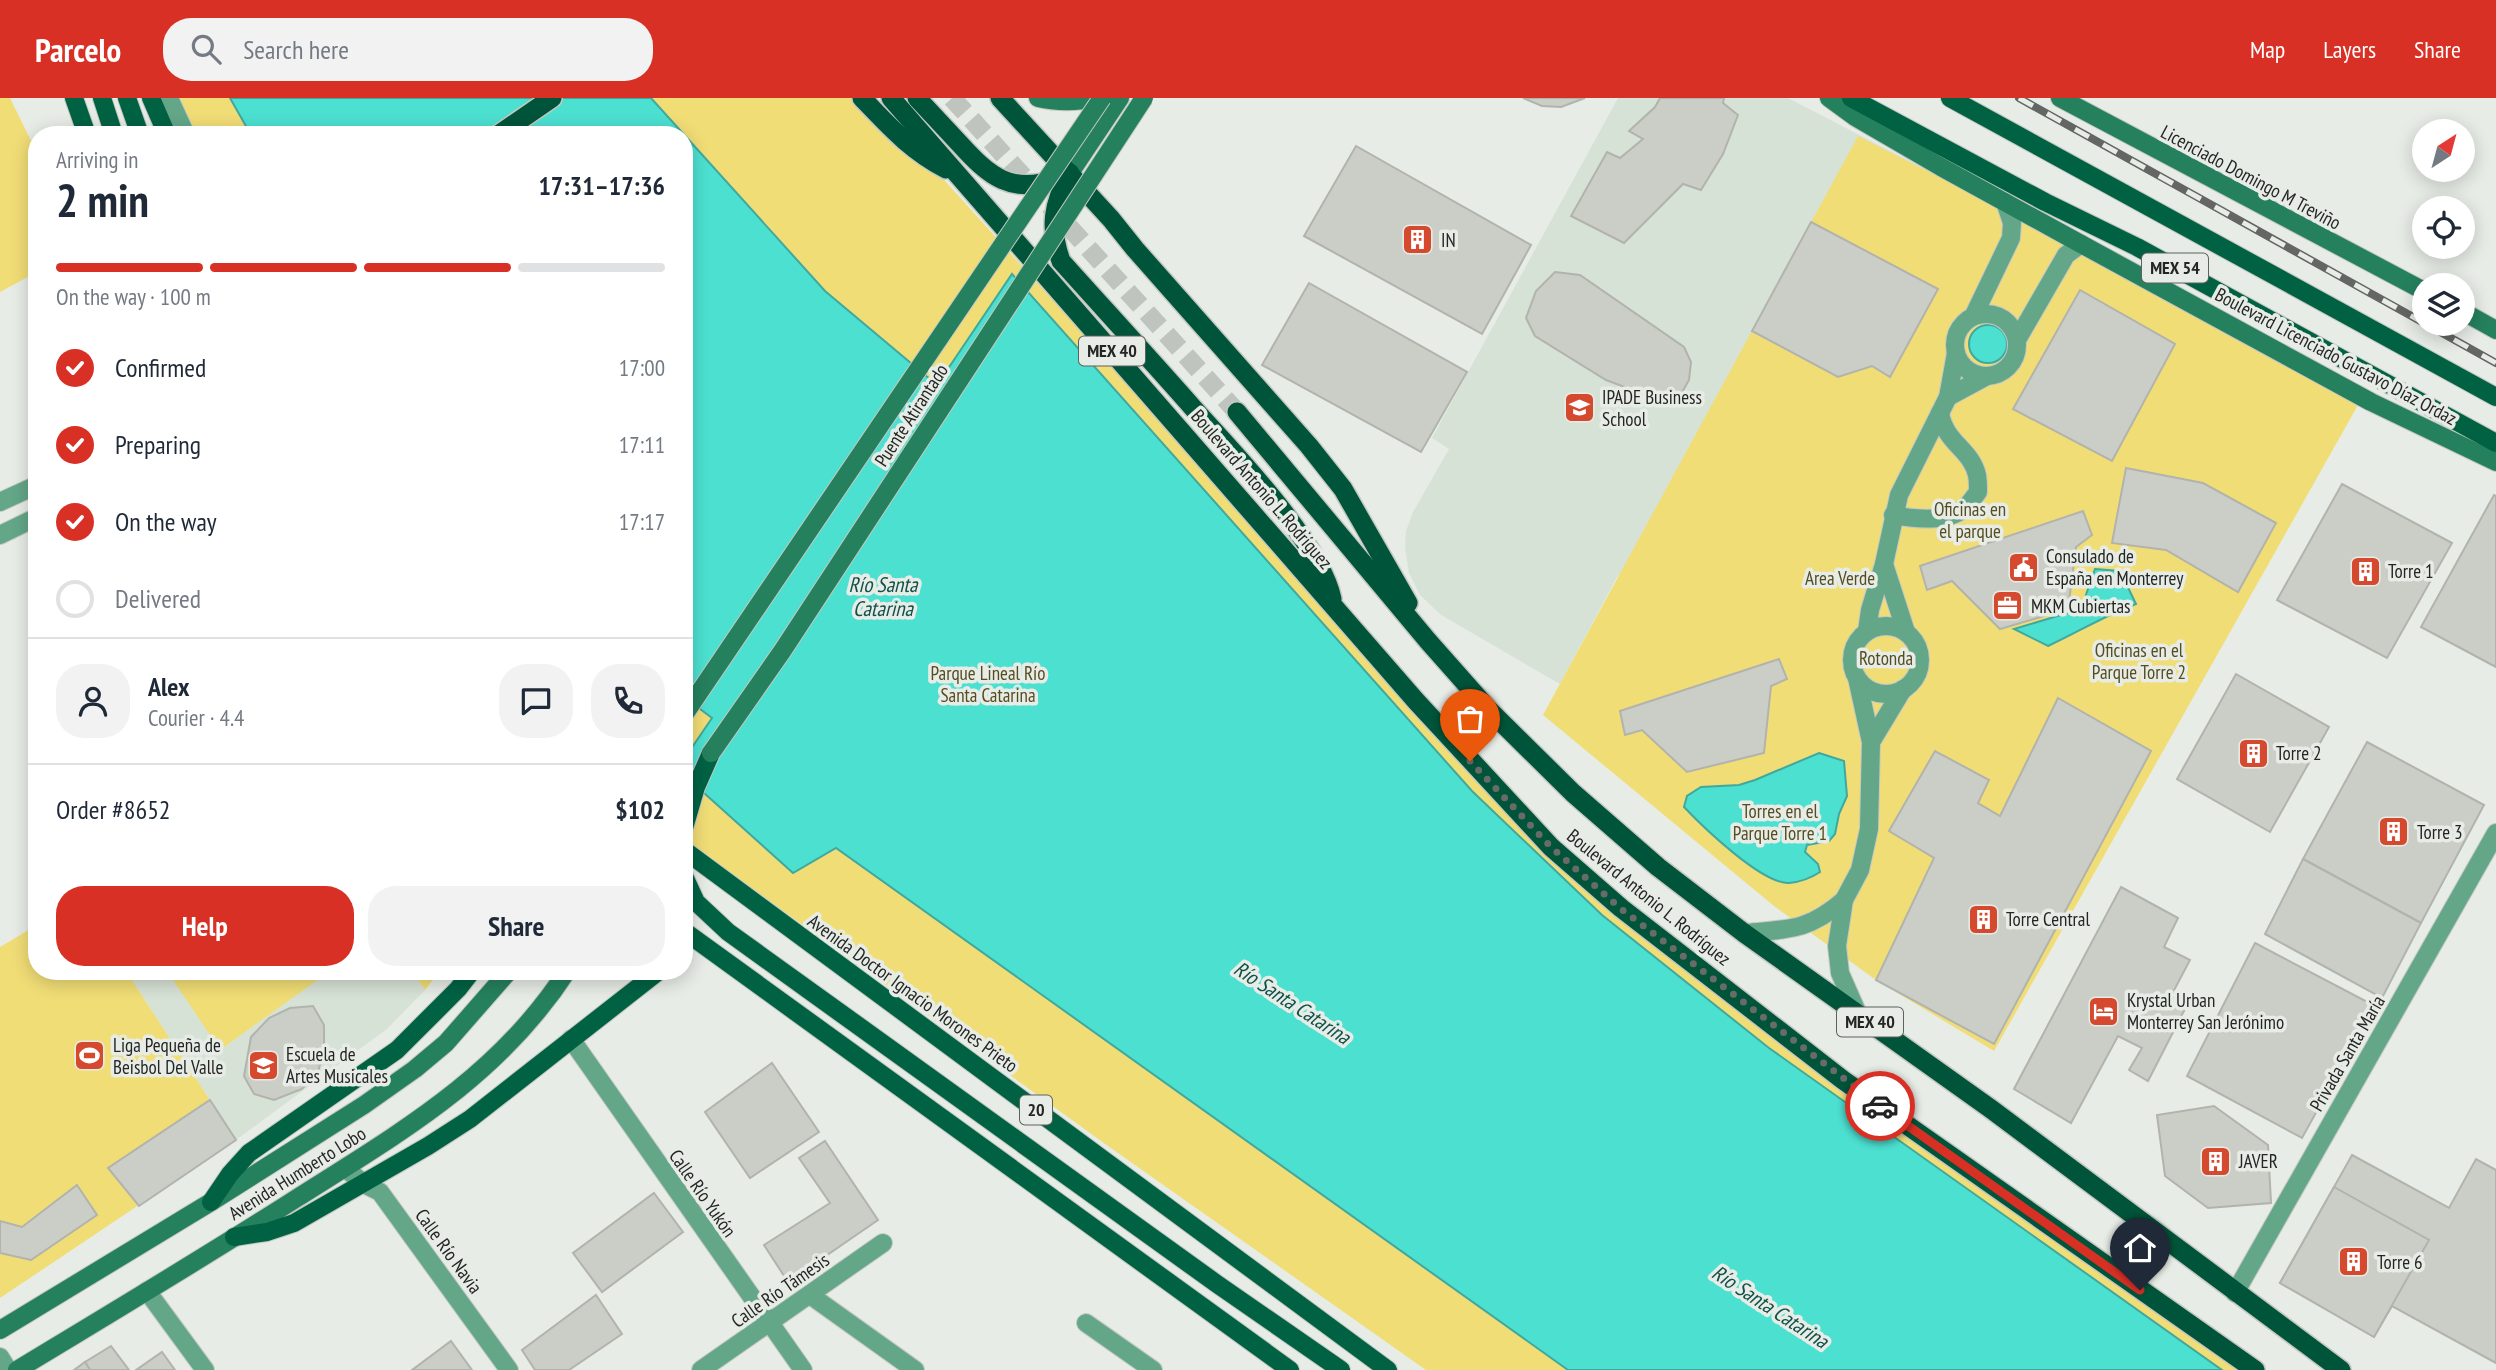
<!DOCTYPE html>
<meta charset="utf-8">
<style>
body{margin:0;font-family:"PT Sans Narrow",sans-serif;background:#f2f2f3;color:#1f2937;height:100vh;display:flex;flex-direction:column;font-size:26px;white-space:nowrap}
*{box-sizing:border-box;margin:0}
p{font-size:23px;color:#747a83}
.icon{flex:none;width:38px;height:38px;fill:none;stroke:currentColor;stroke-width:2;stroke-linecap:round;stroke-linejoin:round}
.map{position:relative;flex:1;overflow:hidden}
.details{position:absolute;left:28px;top:28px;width:665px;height:854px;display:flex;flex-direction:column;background:#fff;border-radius:28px;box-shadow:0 4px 18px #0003}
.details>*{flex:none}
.needle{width:46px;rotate:36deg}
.tools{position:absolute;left:2412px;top:21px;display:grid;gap:14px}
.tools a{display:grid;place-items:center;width:63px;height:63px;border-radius:50%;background:#fff;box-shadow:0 4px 18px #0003;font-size:35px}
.pin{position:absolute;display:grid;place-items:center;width:60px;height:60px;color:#fff;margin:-72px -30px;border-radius:50% 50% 50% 0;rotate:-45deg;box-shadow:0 0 7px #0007}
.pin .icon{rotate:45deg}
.courier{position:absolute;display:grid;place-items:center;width:70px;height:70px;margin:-35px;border:5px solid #d93025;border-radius:50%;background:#fff;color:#222;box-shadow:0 2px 9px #0007}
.summary em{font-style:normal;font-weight:700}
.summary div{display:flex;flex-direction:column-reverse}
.summary{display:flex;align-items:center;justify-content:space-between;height:119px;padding:0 28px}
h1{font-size:46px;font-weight:700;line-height:52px}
.bar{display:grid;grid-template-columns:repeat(4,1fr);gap:10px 7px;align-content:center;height:84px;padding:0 28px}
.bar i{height:9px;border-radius:5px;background:#e0e1e3}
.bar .active{background:#d93025}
.bar p{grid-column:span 4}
.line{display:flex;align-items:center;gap:18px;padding:0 28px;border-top:2px solid #e0e1e3}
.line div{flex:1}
.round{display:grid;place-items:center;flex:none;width:74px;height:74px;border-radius:28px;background:#f2f2f3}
ol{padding:0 28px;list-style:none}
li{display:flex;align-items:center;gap:21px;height:77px}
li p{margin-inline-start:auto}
li .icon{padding:7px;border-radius:50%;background:#d93025;color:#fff;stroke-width:4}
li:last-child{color:#747a83}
li i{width:38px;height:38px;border:4px solid #e0e1e3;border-radius:50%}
.button{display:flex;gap:14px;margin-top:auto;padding:14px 28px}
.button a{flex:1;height:80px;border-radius:28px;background:#d93025;color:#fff;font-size:28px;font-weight:700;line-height:80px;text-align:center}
.button a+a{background:#f2f2f3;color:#1f2937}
header{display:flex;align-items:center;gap:42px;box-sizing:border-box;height:98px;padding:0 35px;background:#d93025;color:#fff}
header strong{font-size:33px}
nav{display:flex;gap:38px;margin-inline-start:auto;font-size:24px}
.search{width:490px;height:63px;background:#f2f2f3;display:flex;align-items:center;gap:18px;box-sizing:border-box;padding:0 24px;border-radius:28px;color:#747a83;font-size:26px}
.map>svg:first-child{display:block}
.built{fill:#d7e2d6}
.green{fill:#f1dd76}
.water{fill:#4ce0d1;stroke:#40a89d;stroke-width:2}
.building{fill:#cbcec7;stroke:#b1b3ac;stroke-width:2}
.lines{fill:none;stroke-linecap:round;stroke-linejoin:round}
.trunk-tunnel{stroke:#c0c4bf;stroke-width:19;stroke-dasharray:19 10;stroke-linecap:butt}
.minor-casing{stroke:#c4c8c3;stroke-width:20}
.tertiary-casing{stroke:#c4c8c3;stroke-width:20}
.secondary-casing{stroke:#c4c8c3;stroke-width:20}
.primary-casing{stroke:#c4c8c3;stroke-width:20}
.trunk-casing{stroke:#c4c8c3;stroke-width:22}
.minor{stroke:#63a788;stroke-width:18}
.tertiary{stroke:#63a788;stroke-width:18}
.secondary{stroke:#25805d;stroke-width:18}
.primary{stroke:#006243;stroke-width:18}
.trunk{stroke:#005439;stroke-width:19}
.rail-casing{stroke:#636662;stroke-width:8}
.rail{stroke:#e7ece6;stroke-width:5;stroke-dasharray:16;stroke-linecap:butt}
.secondary-bridge-casing{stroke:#c4c8c3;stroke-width:20;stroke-linecap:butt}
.secondary-bridge{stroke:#25805d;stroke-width:18}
.done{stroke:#686b68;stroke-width:7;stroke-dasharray:0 12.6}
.route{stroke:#d93025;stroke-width:9}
.labels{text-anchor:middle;stroke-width:7;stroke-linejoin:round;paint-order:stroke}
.shield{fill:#e7ece6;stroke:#5e615e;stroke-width:2}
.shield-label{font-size:18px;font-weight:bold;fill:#242624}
.street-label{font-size:19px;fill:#242624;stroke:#e7ece6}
.poi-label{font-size:19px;fill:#242624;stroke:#e7ece6;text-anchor:start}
.park-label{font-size:19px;fill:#554c21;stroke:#e7ece6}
.water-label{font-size:21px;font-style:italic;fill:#11514a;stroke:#e7ece6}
</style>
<header>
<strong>Parcelo</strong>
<div class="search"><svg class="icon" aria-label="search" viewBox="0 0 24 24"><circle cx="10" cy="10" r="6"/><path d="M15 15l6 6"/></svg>Search here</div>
<nav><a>Map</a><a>Layers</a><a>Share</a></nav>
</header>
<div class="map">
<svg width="2496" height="1272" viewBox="0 0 2496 1272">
<rect width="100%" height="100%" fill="#e7ece6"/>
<g class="built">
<polygon points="1618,0 1788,0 1985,102 1617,479 1560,586 1441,517 1420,497 1409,475 1405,450 1406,433 1413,414 1449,351 1432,340"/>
<polygon points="126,873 412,873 425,892 387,931 236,1042"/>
</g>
<g class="green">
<polygon points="0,0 10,0 37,55 37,174 0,194"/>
<polygon points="177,0 865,0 907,41 1316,493 1644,831 2252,1272 1426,1272 1108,1048 684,741 684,37 194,37"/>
<polygon points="1858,38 1985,102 2358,307 1994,953 1876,882 1774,808 1543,617"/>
<polygon points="37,827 37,873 126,873 236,1042 0,1200 0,849"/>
<polygon points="167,873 330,873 220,952"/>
<polygon points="412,873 440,873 425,892"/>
</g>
<g class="water">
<polygon points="230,0 651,0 825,193 937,287 1012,176 1472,693 1602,817 1769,950 2222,1272 1568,1272 836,750 793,775 684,677 684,661 712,620 684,599 684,37 251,37"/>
<circle cx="1988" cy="246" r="19"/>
<path d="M2095,471L2120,473L2136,506C2106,517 2078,534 2048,548L2014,531L2081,511Z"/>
<path d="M1819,655L1844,663L1847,698L1839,716L1835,736L1829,743L1807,747L1805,754L1818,766L1820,774C1811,780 1800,784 1789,785C1762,786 1703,729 1684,709L1687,698L1701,689L1739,687L1755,682Z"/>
</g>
<g class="building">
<polygon points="1523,0 1585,0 1561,9 1542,8"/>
<polygon points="1660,0 1724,0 1723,5 1738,17 1723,56 1701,92 1683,86 1624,145 1571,118 1607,54 1620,60 1643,41 1629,33 1655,9"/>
<polygon points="1356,48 1531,147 1482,236 1304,138"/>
<polygon points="1811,124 1938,191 1890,279 1872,268 1838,279 1752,233"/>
<polygon points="1555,174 1580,177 1684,249 1691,264 1689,282 1680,298 1646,297 1606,282 1535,238 1526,220 1536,193"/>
<polygon points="1309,185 1467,274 1421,354 1262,267"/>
<polygon points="2080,192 2175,246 2112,363 2013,311"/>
<polygon points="2126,370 2203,385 2276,425 2238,494 2166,452 2112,445"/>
<polygon points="2342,386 2452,445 2387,560 2277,502"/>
<polygon points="2494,397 2496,398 2496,569 2421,529"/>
<polygon points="2083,413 2092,437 2076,449 2068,511 2000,531 1952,483 1927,492 1920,468"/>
<polygon points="1779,561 1787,581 1771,588 1764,655 1687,674 1642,632 1625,637 1620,613"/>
<polygon points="2236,576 2329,629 2270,734 2177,681"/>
<polygon points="2058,600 2151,653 1994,946 1876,882 1934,760 1889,733 1935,653 1989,682 1978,705 2000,718"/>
<polygon points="2367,644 2484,707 2421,825 2303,761"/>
<polygon points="2303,761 2421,825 2382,900 2265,836"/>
<polygon points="2121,789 2178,820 2164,849 2190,862 2171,898 2187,907 2148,983 2129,972 2142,950 2118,938 2071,1025 2014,991"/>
<polygon points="2255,845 2375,908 2302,1040 2187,978"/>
<polygon points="313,908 324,927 324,951 318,974 302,991 274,1002 254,996 244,978 251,939 269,920 290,910"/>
<polygon points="772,965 819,1034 750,1080 705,1014"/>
<polygon points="210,1002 236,1042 139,1108 108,1070"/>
<polygon points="2214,1008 2268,1047 2271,1105 2208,1110 2165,1078 2157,1017"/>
<polygon points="825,1043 878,1122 788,1184 764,1147 830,1105 799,1060"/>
<polygon points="2352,1057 2449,1110 2476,1061 2496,1072 2496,1265 2392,1208 2374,1239 2280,1185"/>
<polygon points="77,1087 97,1117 31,1162 0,1155 0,1123 22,1129"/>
<polygon points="2334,1089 2429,1142 2374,1239 2280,1185"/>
<polygon points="654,1095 683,1134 602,1194 573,1155"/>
<polygon points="596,1197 622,1236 569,1272 535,1272 522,1252"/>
<polygon points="451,1243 472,1272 412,1272"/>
<polygon points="111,1248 129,1272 90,1272 85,1264"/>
<polygon points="162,1254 175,1272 136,1272"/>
<polygon points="85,1264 90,1272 74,1272"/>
</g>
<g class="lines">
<polyline class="trunk-tunnel" points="952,0 1237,314"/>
<defs>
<g id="minor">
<circle cx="1986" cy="247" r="31"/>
<polyline points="1974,217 2011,140 2012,125 2005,104"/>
<polyline points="2017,242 2066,157 2081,146"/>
<polyline points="1948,299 1987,278"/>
<path d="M1893,417C1914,421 1945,425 1964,411C1969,407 1974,399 1978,394C1978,388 1978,382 1977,377C1971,351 1945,345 1940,315"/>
<polyline points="1884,466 1906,534"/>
<circle cx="1886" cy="562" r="34"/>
<polyline points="1867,533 1870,512 1884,466 1899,397 1948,299 1956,255"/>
<polyline points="1857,580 1871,644 1869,731 1860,772 1844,802 1837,848 1840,875 1858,916"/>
<polyline points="1871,644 1903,591"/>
<path d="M1744,835C1790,831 1808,833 1844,802"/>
<polyline points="571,941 803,1272"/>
<polyline points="345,1070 364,1086 380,1094 509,1272"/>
<polyline points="147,1193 205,1272"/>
<polyline points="2235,1195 2496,735"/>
<polyline points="810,1197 915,1272"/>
<polyline points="1086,1225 1153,1272"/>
<polyline points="701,1272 883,1145"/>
</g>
<g id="tertiary">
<polyline points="169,0 186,37"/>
<polyline points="0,404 37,387"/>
<polyline points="0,437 37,419"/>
<polyline points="0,1259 8,1272"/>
</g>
<g id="secondary">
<path d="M1038,0C1059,5 1078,4 1099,0"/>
<polyline points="1829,0 1855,19 1941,69 2081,146 2371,304 2496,364"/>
<polyline points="2060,0 2424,193"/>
<polyline points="1070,75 1120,0"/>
<polyline points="2462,213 2496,232"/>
<polyline points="0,1232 211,1104 364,1007 415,971 446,945 509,873"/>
<path d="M17,1272C111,1215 205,1159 297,1100C401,1034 499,978 567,873"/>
</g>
<g id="primary">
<polyline points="74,0 87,37"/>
<polyline points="102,0 114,37"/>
<polyline points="127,0 140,37"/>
<polyline points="151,0 167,37"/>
<polyline points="1851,0 2045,104 2137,149 2496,345"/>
<polyline points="1950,0 2496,299"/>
<polyline points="684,730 696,689 711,655"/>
<polyline points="684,752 1388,1272"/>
<polyline points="684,778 696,804 728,834 1217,1186 1341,1272"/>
<polyline points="684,833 1290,1272"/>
<polyline points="211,1104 230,1076 249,1055 397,952 458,891 472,873"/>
<polyline points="234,1139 267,1134 294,1125 428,1048 470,1021 659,873"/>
</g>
<g id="trunk">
<path d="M862,0C890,29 909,51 946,71"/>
<polyline points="891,0 1416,603 1551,749 1621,810 1843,982 2255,1272"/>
<path d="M917,0C931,15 945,30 959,45C989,78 1011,98 1059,80"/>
<polyline points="1000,0 1111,121 1135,151 1309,348 1343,391 1408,505"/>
<polyline points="498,37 552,0"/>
<path d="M1070,75C1053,105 1049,130 1061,163C1105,212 1150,261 1194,311C1234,355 1320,444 1332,501"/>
<polyline points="1237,314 1428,543 1490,613 1573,695 1658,769 1744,835 1991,1011 2341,1272"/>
</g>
</defs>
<use href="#minor" class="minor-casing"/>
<use href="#tertiary" class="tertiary-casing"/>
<use href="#secondary" class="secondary-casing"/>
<use href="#primary" class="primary-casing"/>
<use href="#trunk" class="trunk-casing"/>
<use href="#minor" class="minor"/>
<use href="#tertiary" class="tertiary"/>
<use href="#secondary" class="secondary"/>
<use href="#primary" class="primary"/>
<use href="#trunk" class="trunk"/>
<defs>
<g id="rail">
<polyline points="2019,0 2424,225"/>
<polyline points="2426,226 2496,265"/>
</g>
</defs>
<use href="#rail" class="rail-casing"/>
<use href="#rail" class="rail"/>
<defs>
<g id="secondary-bridge">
<polyline points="684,617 1102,0"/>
<polyline points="711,655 783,552 1144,0"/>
</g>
</defs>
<use href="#secondary-bridge" class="secondary-bridge-casing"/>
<use href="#secondary-bridge" class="secondary-bridge"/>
</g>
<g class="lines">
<polyline class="done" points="1470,663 1551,749 1620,810 1880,1008"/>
<polyline class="route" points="1880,1008 2140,1192"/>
</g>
<defs>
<symbol id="building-square" viewBox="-11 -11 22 22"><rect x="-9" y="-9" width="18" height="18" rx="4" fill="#d54a2e" stroke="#e7ece6"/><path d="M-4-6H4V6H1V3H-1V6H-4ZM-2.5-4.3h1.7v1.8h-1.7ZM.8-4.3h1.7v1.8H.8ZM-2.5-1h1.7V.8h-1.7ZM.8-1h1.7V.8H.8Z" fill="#fff"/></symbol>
<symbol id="university-square" viewBox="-11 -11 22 22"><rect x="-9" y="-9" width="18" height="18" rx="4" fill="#d54a2e" stroke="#e7ece6"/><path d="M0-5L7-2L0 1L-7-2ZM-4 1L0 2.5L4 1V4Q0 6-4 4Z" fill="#fff"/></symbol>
<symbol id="civic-square" viewBox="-11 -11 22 22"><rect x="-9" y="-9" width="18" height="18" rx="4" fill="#d54a2e" stroke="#e7ece6"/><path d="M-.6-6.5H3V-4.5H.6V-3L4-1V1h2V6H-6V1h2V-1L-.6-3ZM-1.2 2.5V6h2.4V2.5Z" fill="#fff"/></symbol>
<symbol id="office-square" viewBox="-11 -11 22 22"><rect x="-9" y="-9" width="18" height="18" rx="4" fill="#d54a2e" stroke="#e7ece6"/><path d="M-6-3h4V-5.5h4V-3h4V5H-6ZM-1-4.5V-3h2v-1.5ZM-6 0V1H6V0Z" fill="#fff"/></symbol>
<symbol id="hotel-square" viewBox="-11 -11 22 22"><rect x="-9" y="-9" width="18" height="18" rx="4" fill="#d54a2e" stroke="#e7ece6"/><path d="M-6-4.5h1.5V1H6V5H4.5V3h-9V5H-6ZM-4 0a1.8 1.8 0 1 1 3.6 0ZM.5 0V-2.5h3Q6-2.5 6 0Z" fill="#fff"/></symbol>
<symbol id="stadium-square" viewBox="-11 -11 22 22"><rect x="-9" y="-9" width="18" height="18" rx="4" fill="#d54a2e" stroke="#e7ece6"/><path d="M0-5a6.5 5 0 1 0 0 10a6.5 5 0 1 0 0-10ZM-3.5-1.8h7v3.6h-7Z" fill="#fff"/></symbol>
<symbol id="school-square" viewBox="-11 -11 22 22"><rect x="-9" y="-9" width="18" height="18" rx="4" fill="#d54a2e" stroke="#e7ece6"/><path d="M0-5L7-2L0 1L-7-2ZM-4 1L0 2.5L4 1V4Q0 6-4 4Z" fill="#fff"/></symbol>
</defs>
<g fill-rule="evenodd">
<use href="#building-square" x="1400" y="124" width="35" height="35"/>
<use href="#university-square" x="1562" y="292" width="35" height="35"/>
<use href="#civic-square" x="2006" y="452" width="35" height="35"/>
<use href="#building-square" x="2348" y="456" width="35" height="35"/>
<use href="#office-square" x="1990" y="490" width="35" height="35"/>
<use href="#building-square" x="2236" y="638" width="35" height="35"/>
<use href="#building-square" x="2376" y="716" width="35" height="35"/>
<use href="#building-square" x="1966" y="804" width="35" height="35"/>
<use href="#hotel-square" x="2086" y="896" width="35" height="35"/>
<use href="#stadium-square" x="72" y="940" width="35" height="35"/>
<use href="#school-square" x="246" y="950" width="35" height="35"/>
<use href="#building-square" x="2198" y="1046" width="35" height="35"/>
<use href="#building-square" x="2336" y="1146" width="35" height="35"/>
</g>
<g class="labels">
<g class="shield">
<rect x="2142" y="155.5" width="66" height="29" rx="5"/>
<rect x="1079" y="238.5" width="66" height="29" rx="5"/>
<rect x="1837" y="909.5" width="66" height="29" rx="5"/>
<rect x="1020" y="997.5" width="32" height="29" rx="5"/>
</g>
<g class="shield-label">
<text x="2175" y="176">MEX 54</text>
<text x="1112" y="259">MEX 40</text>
<text x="1870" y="930">MEX 40</text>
<text x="1036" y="1018">20</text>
</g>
<g class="street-label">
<text transform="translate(2251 79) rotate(28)" y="7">Licenciado Domingo M Treviño</text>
<text transform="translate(2336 258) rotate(28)" y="7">Boulevard Licenciado Gustavo Díaz Ordaz</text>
<text transform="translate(911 317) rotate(-57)" y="7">Puente Atirantado</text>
<text transform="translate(1262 391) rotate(49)" y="7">Boulevard Antonio L. Rodríguez</text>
<text transform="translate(1649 799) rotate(39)" y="7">Boulevard Antonio L. Rodríguez</text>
<text transform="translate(913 895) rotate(36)" y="7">Avenida Doctor Ignacio Morones Prieto</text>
<text transform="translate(2347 955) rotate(-60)" y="7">Privada Santa María</text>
<text transform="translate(297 1075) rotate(-32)" y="7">Avenida Humberto Lobo</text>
<text transform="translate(703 1095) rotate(55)" y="7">Calle Río Yukón</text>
<text transform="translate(449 1153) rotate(54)" y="7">Calle Río Navia</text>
<text transform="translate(780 1192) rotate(-35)" y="7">Calle Río Támesis</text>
</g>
<g class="poi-label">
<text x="1441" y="149">IN</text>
<text x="1602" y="306">IPADE Business<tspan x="1602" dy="22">School</tspan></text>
<text x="2046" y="465">Consulado de<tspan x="2046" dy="22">España en Monterrey</tspan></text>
<text x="2388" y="480">Torre 1</text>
<text x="2031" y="515">MKM Cubiertas</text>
<text x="2276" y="662">Torre 2</text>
<text x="2417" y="741">Torre 3</text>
<text x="2006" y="828">Torre Central</text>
<text x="2127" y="909">Krystal Urban<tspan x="2127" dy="22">Monterrey San Jerónimo</tspan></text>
<text x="113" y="954">Liga Pequeña de<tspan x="113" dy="22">Beisbol Del Valle</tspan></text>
<text x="286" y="963">Escuela de<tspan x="286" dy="22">Artes Musicales</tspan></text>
<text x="2239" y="1070">JAVER</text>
<text x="2377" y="1171">Torre 6</text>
</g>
<g class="park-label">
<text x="1970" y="418">Oficinas en<tspan x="1970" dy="22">el parque</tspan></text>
<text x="1840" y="487">Area Verde</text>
<text x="2139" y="559">Oficinas en el<tspan x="2139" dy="22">Parque Torre 2</tspan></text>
<text x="1886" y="567">Rotonda</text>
<text x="988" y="582">Parque Lineal Río<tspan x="988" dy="22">Santa Catarina</tspan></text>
<text x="1780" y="720">Torres en el<tspan x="1780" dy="22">Parque Torre 1</tspan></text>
</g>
<g class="water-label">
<text x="883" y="494">Río Santa<tspan x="883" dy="24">Catarina</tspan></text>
<text transform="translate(1292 905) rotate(33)" y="7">Río Santa Catarina</text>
<text transform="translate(1770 1209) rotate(33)" y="7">Río Santa Catarina</text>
</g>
</g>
</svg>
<div class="tools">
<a><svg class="needle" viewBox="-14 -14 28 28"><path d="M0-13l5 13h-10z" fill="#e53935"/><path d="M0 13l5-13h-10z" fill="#747a83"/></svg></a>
<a><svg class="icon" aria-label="locate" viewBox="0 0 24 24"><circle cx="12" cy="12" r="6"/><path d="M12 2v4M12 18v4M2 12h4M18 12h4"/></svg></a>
<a><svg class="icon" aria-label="layers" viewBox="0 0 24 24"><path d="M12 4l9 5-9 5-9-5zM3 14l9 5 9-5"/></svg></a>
</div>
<div class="pin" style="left:1470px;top:663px;background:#ea580c"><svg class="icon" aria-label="bag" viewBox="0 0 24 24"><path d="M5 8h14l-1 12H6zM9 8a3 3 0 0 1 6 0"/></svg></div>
<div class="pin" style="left:2140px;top:1192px;background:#1f2937"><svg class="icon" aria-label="home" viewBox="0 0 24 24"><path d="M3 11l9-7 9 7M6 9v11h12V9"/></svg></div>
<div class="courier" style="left:1880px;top:1008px"><svg class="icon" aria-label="car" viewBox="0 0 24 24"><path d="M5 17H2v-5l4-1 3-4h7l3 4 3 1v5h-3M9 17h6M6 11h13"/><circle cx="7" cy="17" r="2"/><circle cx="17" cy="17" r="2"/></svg></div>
<section class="details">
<div class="summary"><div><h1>2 min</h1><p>Arriving in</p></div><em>17:31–17:36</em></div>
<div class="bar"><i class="active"></i><i class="active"></i><i class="active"></i><i></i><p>On the way · 100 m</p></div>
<ol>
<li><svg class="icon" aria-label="check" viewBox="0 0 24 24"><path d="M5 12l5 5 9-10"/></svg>Confirmed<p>17:00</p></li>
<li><svg class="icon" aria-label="check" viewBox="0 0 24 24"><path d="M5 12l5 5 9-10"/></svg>Preparing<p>17:11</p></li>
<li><svg class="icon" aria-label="check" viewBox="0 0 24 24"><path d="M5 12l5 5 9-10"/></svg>On the way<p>17:17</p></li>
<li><i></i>Delivered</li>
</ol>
<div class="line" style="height:126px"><a class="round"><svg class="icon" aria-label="person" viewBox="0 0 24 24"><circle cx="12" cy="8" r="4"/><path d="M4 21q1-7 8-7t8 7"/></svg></a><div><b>Alex</b><p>Courier · 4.4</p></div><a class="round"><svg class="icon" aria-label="chat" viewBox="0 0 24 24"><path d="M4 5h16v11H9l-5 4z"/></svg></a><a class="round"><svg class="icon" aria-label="phone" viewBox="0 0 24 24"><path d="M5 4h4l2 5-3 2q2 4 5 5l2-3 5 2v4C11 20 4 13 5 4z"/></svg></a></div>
<div class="line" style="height:91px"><div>Order #8652</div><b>$102</b></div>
<div class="button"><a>Help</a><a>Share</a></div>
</section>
</div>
